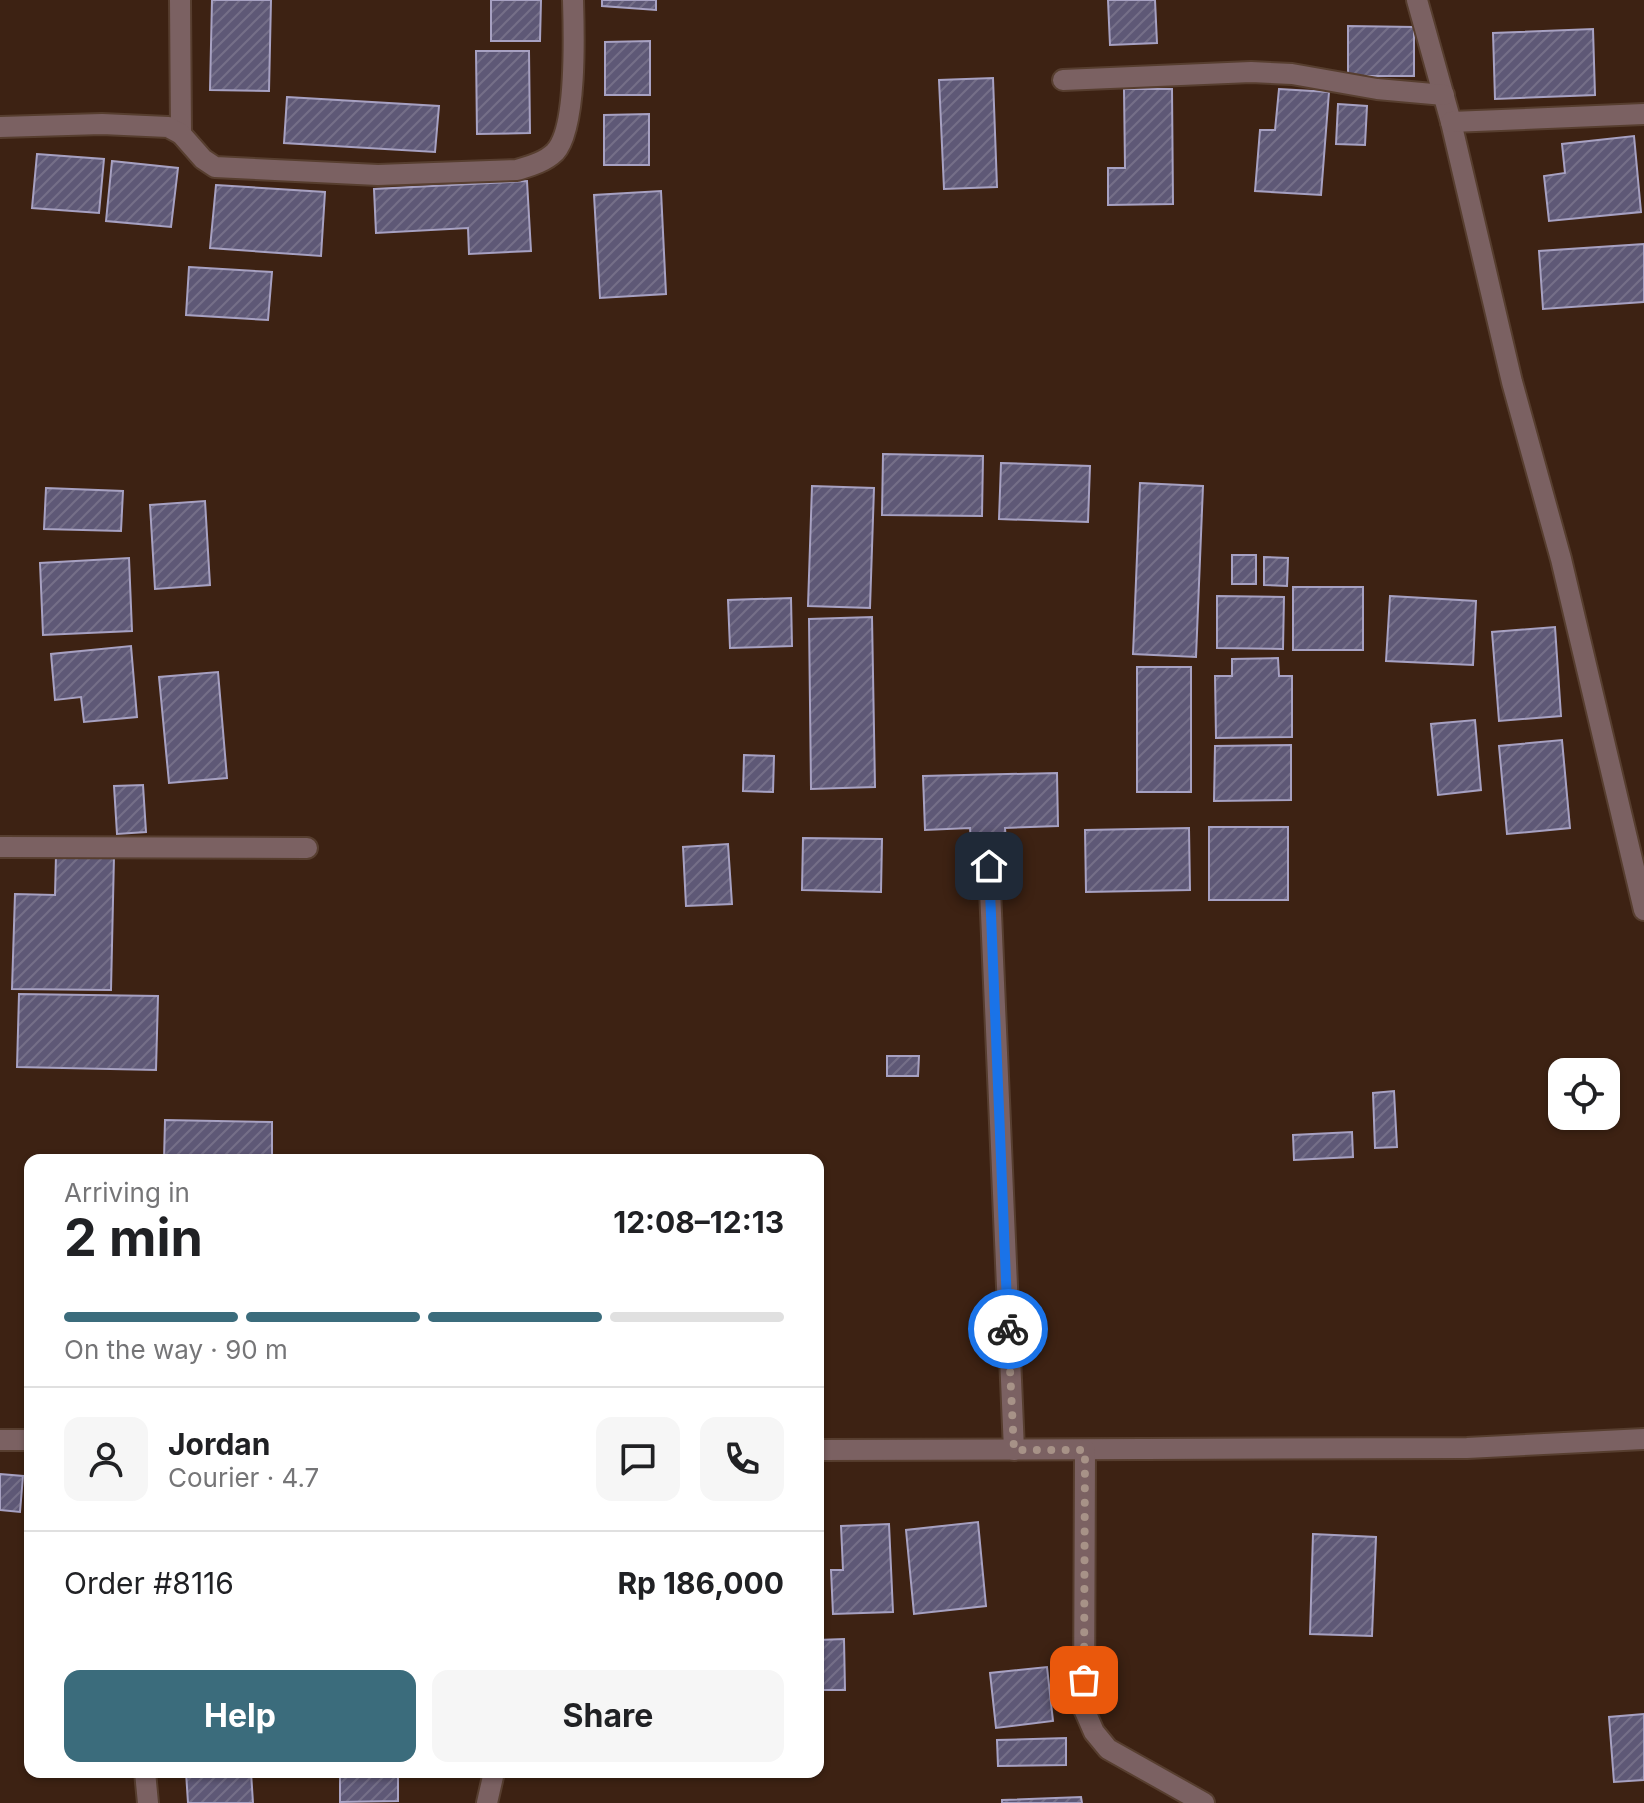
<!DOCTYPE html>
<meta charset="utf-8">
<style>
body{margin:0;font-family:Inter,sans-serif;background:#f6f6f6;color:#202124;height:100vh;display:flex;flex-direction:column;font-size:30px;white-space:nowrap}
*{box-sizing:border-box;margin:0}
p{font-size:26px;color:#757577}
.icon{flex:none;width:44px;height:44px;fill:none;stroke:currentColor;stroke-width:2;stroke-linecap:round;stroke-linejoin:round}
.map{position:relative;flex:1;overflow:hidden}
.side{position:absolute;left:24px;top:1154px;width:800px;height:624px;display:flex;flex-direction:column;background:#fff;border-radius:16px;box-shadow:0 2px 6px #0004}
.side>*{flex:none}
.buttons{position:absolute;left:1548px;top:1058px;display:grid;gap:16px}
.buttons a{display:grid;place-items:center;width:72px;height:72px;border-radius:16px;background:#fff;box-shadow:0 2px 6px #0004;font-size:40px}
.pin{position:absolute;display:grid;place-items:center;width:68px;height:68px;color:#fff;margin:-34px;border-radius:16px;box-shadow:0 4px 12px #0006}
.courier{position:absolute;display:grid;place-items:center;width:80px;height:80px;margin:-40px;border:6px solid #1a73e8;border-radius:50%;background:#fff;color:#222;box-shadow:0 2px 10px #0007}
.overview em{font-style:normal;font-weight:700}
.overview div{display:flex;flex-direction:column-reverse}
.overview{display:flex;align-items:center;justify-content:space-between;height:136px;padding:0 40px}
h1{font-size:52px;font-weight:700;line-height:60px}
.bar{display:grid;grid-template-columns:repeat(4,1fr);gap:12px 8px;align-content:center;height:96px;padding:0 40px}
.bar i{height:10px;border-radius:6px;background:#e0e0e0}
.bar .on{background:#3b6c7c}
.bar p{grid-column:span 4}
.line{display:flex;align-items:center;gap:20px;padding:0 40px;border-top:2px solid #e0e0e0}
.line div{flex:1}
.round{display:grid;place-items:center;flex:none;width:84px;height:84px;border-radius:16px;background:#f6f6f6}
.cta{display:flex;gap:16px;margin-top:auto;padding:16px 40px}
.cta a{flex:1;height:92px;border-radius:16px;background:#3b6c7c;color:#fff;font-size:32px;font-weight:700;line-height:92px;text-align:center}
.cta a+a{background:#f6f6f6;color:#202124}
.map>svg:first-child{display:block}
.building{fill:url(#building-hatch);stroke:#a7a1c2;stroke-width:2}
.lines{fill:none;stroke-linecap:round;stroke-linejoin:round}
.minor-casing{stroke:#573e2f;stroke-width:24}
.minor{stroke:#7b6162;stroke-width:20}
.done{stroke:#a79287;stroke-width:8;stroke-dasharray:0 14.4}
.route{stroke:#1a73e8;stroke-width:10}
</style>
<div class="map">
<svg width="1644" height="1803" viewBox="0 0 1644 1803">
<defs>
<pattern id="building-hatch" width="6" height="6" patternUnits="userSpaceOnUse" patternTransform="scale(2)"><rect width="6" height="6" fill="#5e5876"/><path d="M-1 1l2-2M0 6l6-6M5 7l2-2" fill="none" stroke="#756f88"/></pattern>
</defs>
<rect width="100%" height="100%" fill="#3d2213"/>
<g class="building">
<polygon points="212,0 271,0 269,91 210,90"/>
<polygon points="491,0 541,0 540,41 491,41"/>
<polygon points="602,0 656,0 656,10 602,6"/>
<polygon points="1108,0 1155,0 1157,43 1110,45"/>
<polygon points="1348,26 1414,27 1414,76 1348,76"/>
<polygon points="1593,29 1595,95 1495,99 1493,33"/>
<polygon points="650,41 650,95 605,95 605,42"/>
<polygon points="476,51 529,51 530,133 477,134"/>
<polygon points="993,78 997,187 944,189 939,80"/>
<polygon points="1124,89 1172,89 1173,204 1108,205 1108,168 1125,168"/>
<polygon points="1279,89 1329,92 1321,195 1255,191 1260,130 1275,130"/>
<polygon points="287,97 439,106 435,152 284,143"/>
<polygon points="1338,104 1367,106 1365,145 1336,144"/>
<polygon points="649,114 649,165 604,165 604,115"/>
<polygon points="1634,136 1641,212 1549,221 1544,176 1565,173 1562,144"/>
<polygon points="37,154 104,159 99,213 32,208"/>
<polygon points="112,161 178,168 171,227 106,221"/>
<polygon points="527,181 531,251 469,254 468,228 376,233 374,189"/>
<polygon points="216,185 325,192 321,256 210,248"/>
<polygon points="661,191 666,294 600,298 594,195"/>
<polygon points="1644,244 1644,302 1543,309 1539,251"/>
<polygon points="189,267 272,272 268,320 186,315"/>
<polygon points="883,454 983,456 982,516 882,515"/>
<polygon points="1001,463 1090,466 1088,522 999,519"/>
<polygon points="1140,483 1203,486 1196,657 1133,654"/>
<polygon points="812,486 874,488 870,608 808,606"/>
<polygon points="46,488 123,491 121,531 44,529"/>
<polygon points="205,501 210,585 155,589 150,505"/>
<rect x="1232" y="555" width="24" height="29"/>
<polygon points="1264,557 1288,558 1287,586 1264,585"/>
<polygon points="129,558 132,631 43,635 40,563"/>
<rect x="1293" y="587" width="70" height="63"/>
<polygon points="1217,596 1284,597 1283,649 1217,648"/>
<polygon points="1390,596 1476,601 1473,665 1386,661"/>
<polygon points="791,598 792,646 730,648 728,600"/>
<polygon points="872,617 875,787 811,789 809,619"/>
<polygon points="1555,627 1561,716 1499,721 1492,632"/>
<polygon points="131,646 137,717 84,722 81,697 55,700 51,654"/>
<polygon points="1278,658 1279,676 1292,676 1292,737 1216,738 1215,676 1232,676 1232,659"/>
<rect x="1137" y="667" width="54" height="125"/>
<polygon points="218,672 227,778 169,783 159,677"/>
<polygon points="1475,720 1481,790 1438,795 1431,724"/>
<polygon points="1562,740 1570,828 1507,834 1499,746"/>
<polygon points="1291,745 1291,800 1214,801 1215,746"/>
<polygon points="744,755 774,756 773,792 743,791"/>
<polygon points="1057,773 1058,826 1005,828 1006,842 971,843 970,828 925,830 923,776"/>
<polygon points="143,785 146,832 117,834 114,786"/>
<rect x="1209" y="827" width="79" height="73"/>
<polygon points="1189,828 1190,890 1086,892 1085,830"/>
<polygon points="803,838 882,839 881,892 802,890"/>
<polygon points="728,844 732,904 686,906 683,847"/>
<polygon points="56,855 114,856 111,990 12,989 15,894 55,895"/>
<polygon points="19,994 158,996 156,1070 17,1067"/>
<polygon points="887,1056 919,1056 918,1076 887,1076"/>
<polygon points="1394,1091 1397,1147 1375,1148 1373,1093"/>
<polygon points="165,1120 272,1122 272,1160 164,1160"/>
<polygon points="1352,1132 1353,1157 1294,1160 1293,1135"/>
<polygon points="0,1474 23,1476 20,1512 0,1510"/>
<polygon points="978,1522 986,1606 914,1614 906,1530"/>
<polygon points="889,1524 893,1612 833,1614 831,1570 843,1570 841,1526"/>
<polygon points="1313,1534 1376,1537 1372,1636 1310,1634"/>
<polygon points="844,1639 845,1690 818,1690 818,1640"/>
<polygon points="1047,1667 1053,1721 996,1728 990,1673"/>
<polygon points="1644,1714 1644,1780 1614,1782 1609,1717"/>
<polygon points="1066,1738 1066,1765 998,1766 997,1740"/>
<polygon points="186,1772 251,1772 253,1803 188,1803"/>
<polygon points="340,1772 398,1772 398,1801 340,1802"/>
<polygon points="1081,1797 1082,1803 1002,1803 1002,1800"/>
</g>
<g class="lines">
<defs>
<g id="minor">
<polyline points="180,0 181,134"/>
<polyline points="1417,0 1451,122 1512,382 1561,559 1644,910"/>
<polyline points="1063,80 1251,72 1292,74 1377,89 1444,95"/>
<polyline points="1451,122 1644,114"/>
<path d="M0,127L102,124L168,127L181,134L203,159L215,167L378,175L517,170C530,166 545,162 555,152C577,129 574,32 573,0"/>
<polyline points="0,847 307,848"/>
<polyline points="989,866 1014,1450"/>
<polyline points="0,1440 30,1440"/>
<polyline points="818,1450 1467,1448 1644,1439"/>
<polyline points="1085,1450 1084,1709 1094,1732 1108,1749 1204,1803"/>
<polyline points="145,1772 148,1803"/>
<polyline points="487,1803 494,1772"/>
</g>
</defs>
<use href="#minor" class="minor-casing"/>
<use href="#minor" class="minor"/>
</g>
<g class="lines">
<polyline class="done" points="1008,1329 1014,1450 1085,1450 1084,1680"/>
<polyline class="route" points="989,866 1008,1329"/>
</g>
</svg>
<div class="buttons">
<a><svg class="icon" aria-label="locate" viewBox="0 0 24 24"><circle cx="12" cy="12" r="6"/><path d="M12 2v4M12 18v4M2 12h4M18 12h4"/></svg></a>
</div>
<div class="pin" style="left:1084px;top:1680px;background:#ea580c"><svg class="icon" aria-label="bag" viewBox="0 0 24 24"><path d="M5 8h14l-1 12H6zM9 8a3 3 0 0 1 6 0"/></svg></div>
<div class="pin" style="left:989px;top:866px;background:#1f2937"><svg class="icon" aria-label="home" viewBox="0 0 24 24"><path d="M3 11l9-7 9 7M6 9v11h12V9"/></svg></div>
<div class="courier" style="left:1008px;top:1329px"><svg class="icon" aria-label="bike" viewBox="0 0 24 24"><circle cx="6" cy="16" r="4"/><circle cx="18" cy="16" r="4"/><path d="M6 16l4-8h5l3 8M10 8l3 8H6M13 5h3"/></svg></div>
<section class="side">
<div class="overview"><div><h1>2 min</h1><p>Arriving in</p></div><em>12:08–12:13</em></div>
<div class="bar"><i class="on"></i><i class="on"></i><i class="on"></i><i></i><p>On the way · 90 m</p></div>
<div class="line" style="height:144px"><a class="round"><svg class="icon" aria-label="person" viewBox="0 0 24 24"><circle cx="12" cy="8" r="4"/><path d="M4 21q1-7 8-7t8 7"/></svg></a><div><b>Jordan</b><p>Courier · 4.7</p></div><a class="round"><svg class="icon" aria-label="chat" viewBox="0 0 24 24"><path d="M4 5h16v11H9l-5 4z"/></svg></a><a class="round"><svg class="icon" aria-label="phone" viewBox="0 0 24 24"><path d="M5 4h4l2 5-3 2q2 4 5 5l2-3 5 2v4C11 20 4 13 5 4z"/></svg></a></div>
<div class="line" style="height:104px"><div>Order #8116</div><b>Rp 186,000</b></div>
<div class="cta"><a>Help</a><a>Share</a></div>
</section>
</div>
